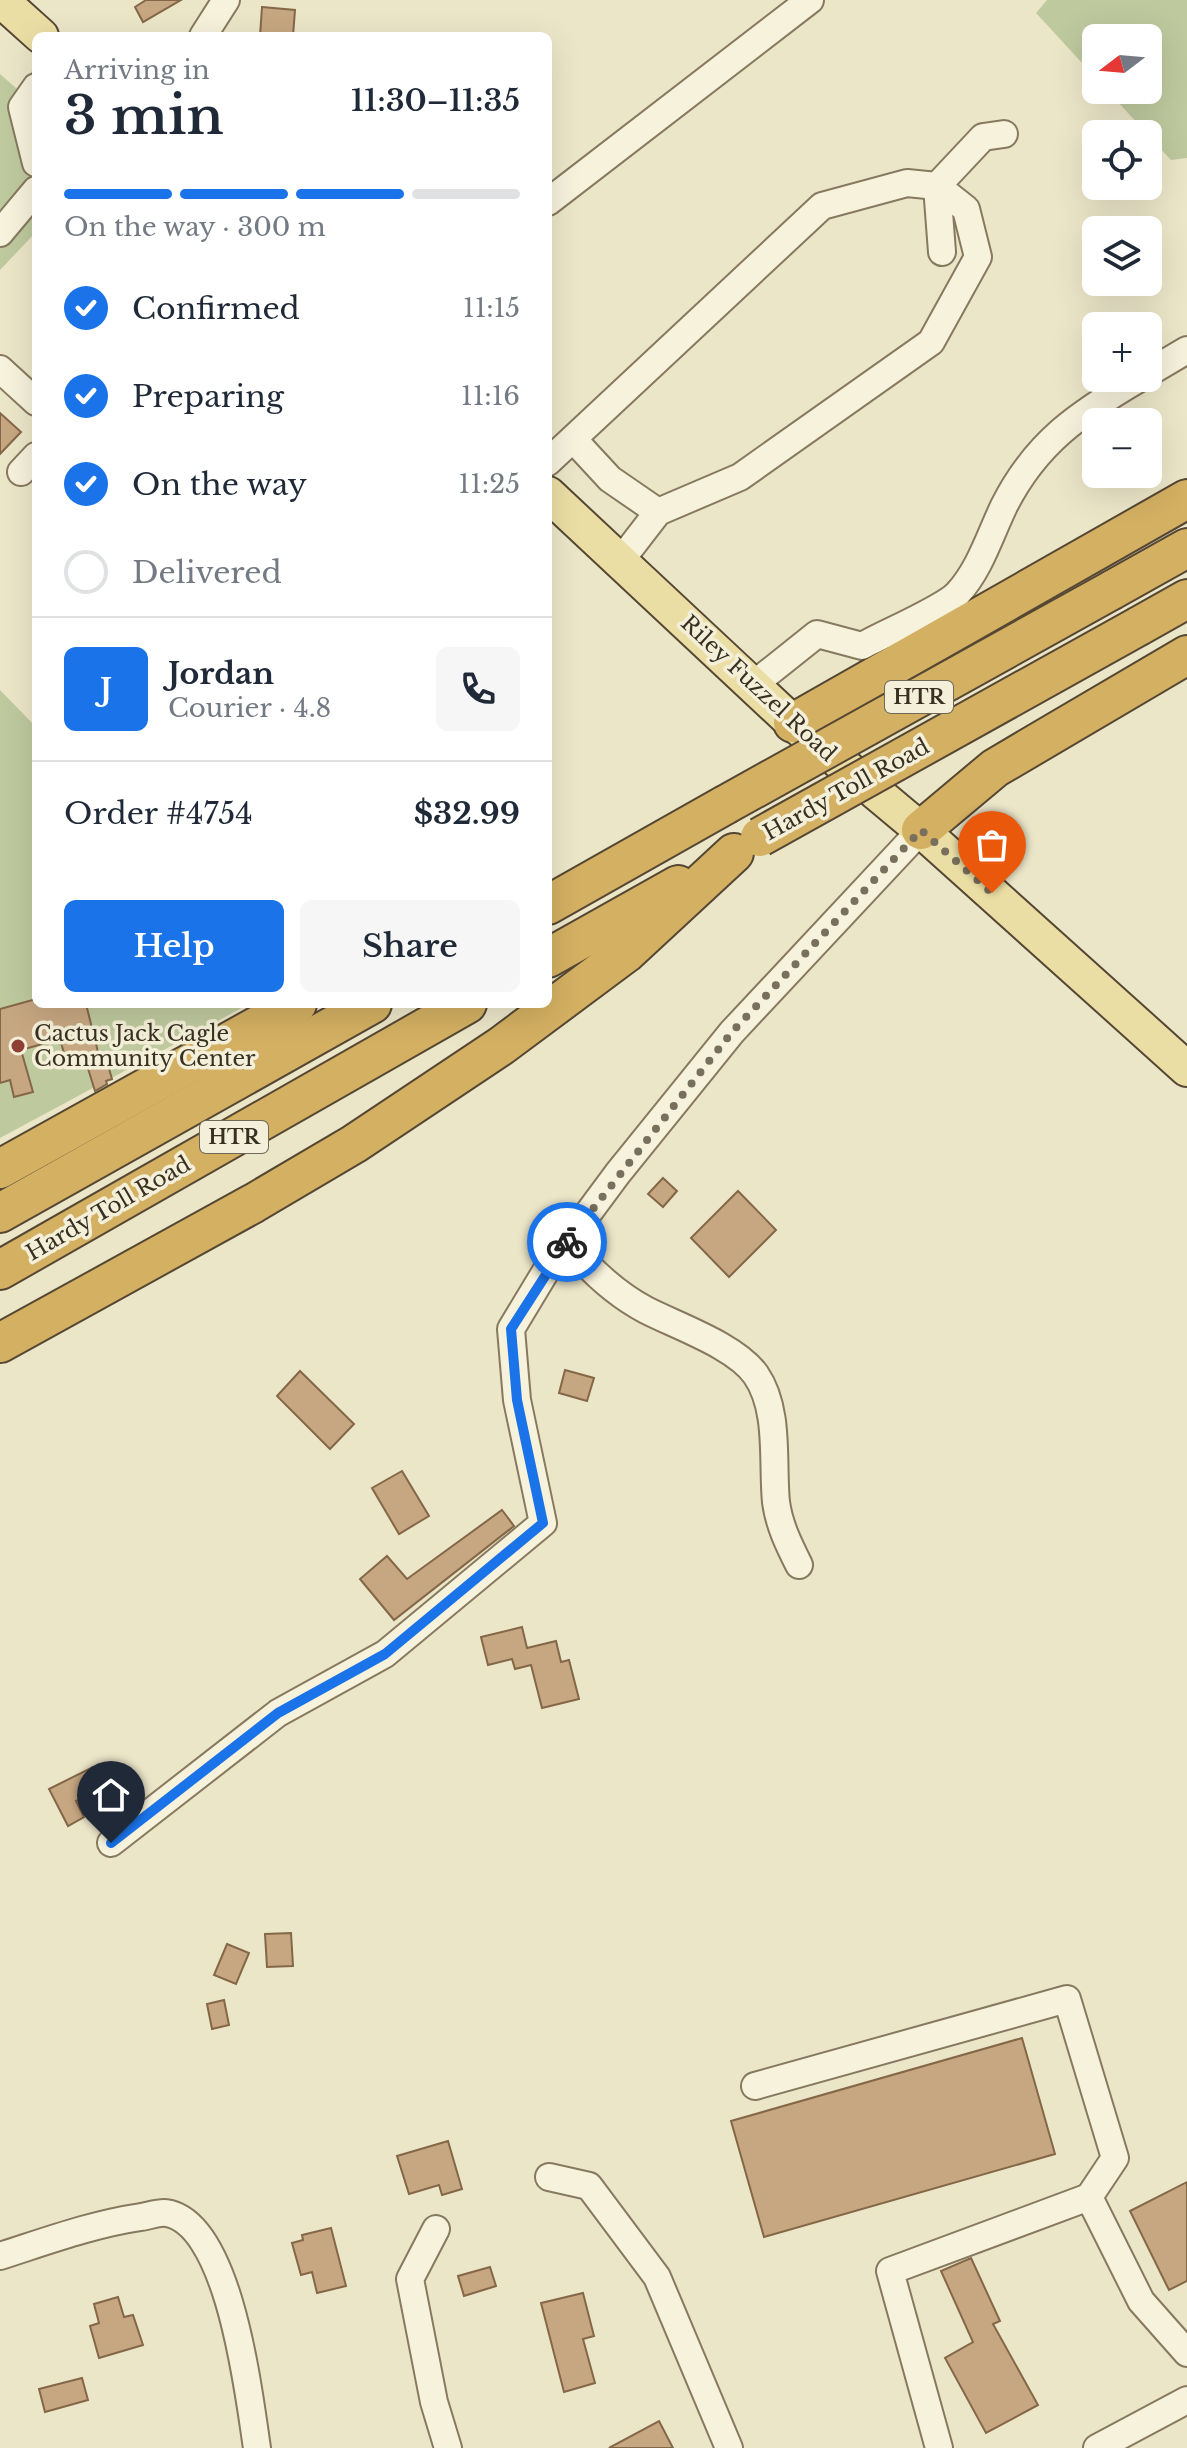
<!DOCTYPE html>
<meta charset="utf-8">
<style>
body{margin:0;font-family:"Libre Baskerville",serif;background:#f6f6f7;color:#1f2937;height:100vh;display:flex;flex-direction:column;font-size:30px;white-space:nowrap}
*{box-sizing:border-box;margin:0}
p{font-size:26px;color:#747a83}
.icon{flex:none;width:44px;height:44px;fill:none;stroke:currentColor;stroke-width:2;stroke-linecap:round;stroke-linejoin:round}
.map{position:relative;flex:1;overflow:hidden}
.side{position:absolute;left:32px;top:32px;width:520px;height:976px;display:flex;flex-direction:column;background:#fff;border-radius:12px;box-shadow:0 8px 32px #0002}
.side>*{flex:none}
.needle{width:52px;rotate:254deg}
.controls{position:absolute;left:1082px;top:24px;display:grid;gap:16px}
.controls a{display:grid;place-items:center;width:80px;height:80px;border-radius:12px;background:#fff;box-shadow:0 8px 32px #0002;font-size:40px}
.pin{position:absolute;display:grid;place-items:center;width:68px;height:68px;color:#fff;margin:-82px -34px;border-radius:50% 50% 50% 0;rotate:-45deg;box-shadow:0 0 8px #0007}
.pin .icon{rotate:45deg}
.courier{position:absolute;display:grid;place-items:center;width:80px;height:80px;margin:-40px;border:6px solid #1a73e8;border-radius:50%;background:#fff;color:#222;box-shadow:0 2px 10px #0007}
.headline em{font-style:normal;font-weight:600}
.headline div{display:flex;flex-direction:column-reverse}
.headline{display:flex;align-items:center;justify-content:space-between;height:136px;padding:0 32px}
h1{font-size:52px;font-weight:600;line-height:60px}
.bar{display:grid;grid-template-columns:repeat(4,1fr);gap:12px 8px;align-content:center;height:96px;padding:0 32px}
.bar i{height:10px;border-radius:6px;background:#e0e1e3}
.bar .current{background:#1a73e8}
.bar p{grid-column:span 4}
.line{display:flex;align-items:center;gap:20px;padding:0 32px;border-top:2px solid #e0e1e3}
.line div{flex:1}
.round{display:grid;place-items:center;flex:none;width:84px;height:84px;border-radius:12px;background:#f6f6f7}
ol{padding:0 32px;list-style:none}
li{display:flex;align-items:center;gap:24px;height:88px}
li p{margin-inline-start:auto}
li .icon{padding:8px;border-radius:50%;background:#1a73e8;color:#fff;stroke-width:4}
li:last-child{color:#747a83}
li i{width:44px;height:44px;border:4px solid #e0e1e3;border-radius:50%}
.action{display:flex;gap:16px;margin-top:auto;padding:16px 32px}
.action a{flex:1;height:92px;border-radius:12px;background:#1a73e8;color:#fff;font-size:32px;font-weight:600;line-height:92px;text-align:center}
.action a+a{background:#f6f6f7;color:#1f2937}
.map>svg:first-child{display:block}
.green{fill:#bfc99e}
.building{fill:#c7a782;stroke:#846747;stroke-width:2}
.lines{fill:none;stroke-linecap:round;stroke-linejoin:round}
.minor-casing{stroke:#87795f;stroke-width:30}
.major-casing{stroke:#554733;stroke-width:38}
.highway-casing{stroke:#554733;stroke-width:42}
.minor{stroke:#f7f2dc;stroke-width:26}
.major{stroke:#ebdea5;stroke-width:34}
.highway{stroke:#d3b062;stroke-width:38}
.highway-bridge-casing{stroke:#554733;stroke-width:42;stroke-linecap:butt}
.highway-bridge{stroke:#d3b062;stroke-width:38}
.done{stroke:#78705c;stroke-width:8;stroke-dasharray:0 14.4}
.route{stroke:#1a73e8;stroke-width:10}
.poi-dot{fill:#913f34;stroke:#f4efd8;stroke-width:3}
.labels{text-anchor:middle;stroke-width:7;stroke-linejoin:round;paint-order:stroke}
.shield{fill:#f4efd8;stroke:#716958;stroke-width:2}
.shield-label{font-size:20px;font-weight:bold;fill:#393021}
.street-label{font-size:22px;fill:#393021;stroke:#f4efd8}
.poi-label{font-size:22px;fill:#393021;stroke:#f4efd8;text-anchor:start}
</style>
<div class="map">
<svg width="1187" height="2448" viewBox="0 0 1187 2448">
<rect width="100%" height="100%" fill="#ece6c9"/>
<g class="green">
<polygon points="1047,0 1187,0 1187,158 1171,160 1107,90 1148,90 1148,38 1096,38 1096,78 1036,13"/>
<polygon points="32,71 36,75 36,232 0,270 0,74 17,89"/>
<polygon points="0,690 36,727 36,1004 249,1004 0,1138"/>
</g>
<g class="building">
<polygon points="146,0 181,0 143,22 135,7"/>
<polygon points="262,7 295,10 293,36 260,36"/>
<polygon points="0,413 21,432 0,454"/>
<polygon points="36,999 36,1004 86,1004 100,1060 106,1058 112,1079 106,1081 107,1084 95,1091 85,1059 67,1064 60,1039 21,1050 33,1092 14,1097 10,1080 0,1083 0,1009"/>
<polygon points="663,1178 677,1191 663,1207 648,1194"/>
<polygon points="738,1191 776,1230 729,1277 691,1238"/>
<polygon points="565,1370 594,1378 587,1401 559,1393"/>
<polygon points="300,1371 354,1424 330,1449 277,1396"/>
<polygon points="402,1471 429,1516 399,1534 372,1488"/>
<polygon points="502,1510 514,1526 394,1620 360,1579 387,1556 407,1579"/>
<polygon points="522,1627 527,1648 556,1641 561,1662 569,1660 579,1699 542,1708 531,1665 515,1669 512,1659 488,1665 481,1637"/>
<polygon points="93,1767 99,1780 88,1785 92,1793 76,1801 84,1817 68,1826 49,1789"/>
<polygon points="291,1933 293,1966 267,1967 265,1934"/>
<polygon points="227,1944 249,1953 236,1984 214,1975"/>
<polygon points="224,2000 229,2025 212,2029 207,2004"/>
<polygon points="1022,2038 1055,2154 764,2237 731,2121"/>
<polygon points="448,2141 462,2189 442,2195 439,2185 409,2194 397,2156"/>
<polygon points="1187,2182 1187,2281 1169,2290 1130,2211"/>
<polygon points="331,2228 346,2286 317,2293 312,2272 301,2275 292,2243 303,2240 302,2235"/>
<polygon points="971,2258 1000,2321 993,2324 1038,2405 986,2433 945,2358 973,2342 941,2271"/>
<polygon points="490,2267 496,2286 464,2296 458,2276"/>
<polygon points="583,2293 594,2336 583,2339 595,2383 564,2392 541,2303"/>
<polygon points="118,2297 124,2317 133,2315 143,2345 99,2358 90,2326 99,2323 94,2304"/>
<polygon points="82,2378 88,2400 45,2412 39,2389"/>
<polygon points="659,2421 673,2448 609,2448"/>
</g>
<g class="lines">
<defs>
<g id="minor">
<polyline points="203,36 226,0"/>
<polyline points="36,87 22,107 36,163"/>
<polyline points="548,202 810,0"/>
<polyline points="0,233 36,190"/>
<polyline points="942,252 937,186 983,137 1004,134"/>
<polyline points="0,369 36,402"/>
<polyline points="1148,373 1187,350"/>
<polyline points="573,439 610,479 658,512"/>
<polyline points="548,462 822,206 907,183 937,186 966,209 978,257 931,342 740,477 658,512 621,560"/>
<polyline points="21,472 36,456"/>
<path d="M753,685L817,634L862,646C883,634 945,608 958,593C980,569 990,535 1004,506C1036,442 1080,413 1140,378"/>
<path d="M567,1242C589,1269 614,1293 646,1310C677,1326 736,1346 756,1375C780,1410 772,1462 776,1502C779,1525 789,1545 799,1565"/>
<polyline points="111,1843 278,1713 385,1654 543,1523 517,1400 511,1329 549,1266 618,1173 732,1032 921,830"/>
<polyline points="755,2086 1067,1999 1115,2158 1089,2197"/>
<polyline points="549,2177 589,2186 657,2277 729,2448"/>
<polyline points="436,2229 410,2279 434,2402 448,2448"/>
<path d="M0,2256C47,2241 93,2224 141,2217C148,2216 159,2212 166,2213C230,2222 249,2396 257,2448"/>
<polyline points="939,2448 890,2271 1089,2197 1141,2301 1187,2353"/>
<polyline points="1097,2448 1187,2400"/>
</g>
<g id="major">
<polyline points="1,0 41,36"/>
<polyline points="548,494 793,723 921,830 1187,1069"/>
</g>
<g id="highway">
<polyline points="1112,590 1187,548"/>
<polyline points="1139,626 1187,599"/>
<polyline points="793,723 1187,499"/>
<polyline points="921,830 995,768 1187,655"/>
<polyline points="548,905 725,805"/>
<polyline points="548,958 678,885"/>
<polyline points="0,1169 297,1004"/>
<polyline points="0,1213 372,1004"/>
<polyline points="0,1270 467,1004"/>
<polyline points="0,1343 254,1203 354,1144 501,1046 626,953 734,853"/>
</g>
</defs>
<use href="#minor" class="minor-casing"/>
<use href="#major" class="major-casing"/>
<use href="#highway" class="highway-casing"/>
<use href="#minor" class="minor"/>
<use href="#major" class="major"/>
<use href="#highway" class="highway"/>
<defs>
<g id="highway-bridge">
<polyline points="725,805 1112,590"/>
<polyline points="760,837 1139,626"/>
</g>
</defs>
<use href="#highway-bridge" class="highway-bridge-casing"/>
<use href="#highway-bridge" class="highway-bridge"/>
</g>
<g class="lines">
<polyline class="done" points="567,1242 732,1032 921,830 992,893"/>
<polyline class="route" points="111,1843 278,1713 385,1654 543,1523 517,1400 511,1329 567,1242"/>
</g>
<circle class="poi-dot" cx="18" cy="1046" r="8"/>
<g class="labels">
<g class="shield">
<rect x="885" y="681" width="68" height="32" rx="6"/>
<rect x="200" y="1121" width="68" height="32" rx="6"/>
</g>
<g class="shield-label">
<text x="919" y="704">HTR</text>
<text x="234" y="1144">HTR</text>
</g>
<g class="street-label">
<text transform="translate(759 688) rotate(43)" y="8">Riley Fuzzel Road</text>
<text transform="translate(846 789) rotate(-29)" y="8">Hardy Toll Road</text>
<text transform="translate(108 1208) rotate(-30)" y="8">Hardy Toll Road</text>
</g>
<g class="poi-label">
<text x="34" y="1041">Cactus Jack Cagle<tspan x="34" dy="25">Community Center</tspan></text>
</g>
</g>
</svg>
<div class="controls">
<a><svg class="needle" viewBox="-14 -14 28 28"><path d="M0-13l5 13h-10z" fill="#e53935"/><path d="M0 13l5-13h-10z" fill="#747a83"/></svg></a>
<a><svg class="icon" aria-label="locate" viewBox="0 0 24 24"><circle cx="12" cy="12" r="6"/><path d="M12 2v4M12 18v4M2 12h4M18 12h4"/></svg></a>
<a><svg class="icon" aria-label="layers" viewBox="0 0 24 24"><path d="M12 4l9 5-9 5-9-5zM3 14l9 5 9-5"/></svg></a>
<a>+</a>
<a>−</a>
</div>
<div class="pin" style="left:992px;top:893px;background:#ea580c"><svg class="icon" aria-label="bag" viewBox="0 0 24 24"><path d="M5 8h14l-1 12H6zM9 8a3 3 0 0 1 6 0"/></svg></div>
<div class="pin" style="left:111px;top:1843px;background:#1f2937"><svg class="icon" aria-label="home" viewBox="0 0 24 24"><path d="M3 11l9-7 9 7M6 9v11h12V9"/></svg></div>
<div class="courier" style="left:567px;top:1242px"><svg class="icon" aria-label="bike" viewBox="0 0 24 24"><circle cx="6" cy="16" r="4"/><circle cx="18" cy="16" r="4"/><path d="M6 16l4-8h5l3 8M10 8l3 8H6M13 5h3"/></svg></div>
<section class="side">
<div class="headline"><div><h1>3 min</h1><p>Arriving in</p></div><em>11:30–11:35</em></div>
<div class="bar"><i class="current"></i><i class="current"></i><i class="current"></i><i></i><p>On the way · 300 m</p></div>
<ol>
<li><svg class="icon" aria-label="check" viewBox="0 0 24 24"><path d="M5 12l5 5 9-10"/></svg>Confirmed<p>11:15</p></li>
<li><svg class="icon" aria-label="check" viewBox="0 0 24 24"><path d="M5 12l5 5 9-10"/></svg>Preparing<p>11:16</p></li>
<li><svg class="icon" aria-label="check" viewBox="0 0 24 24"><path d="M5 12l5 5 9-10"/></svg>On the way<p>11:25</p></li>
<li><i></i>Delivered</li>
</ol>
<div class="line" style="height:144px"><b class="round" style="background:#1a73e8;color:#fff">J</b><div><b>Jordan</b><p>Courier · 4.8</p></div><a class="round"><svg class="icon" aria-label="phone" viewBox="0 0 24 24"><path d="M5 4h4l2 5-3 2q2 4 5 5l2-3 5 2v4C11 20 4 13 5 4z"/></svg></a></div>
<div class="line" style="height:104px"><div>Order #4754</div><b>$32.99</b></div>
<div class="action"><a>Help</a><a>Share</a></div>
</section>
</div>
